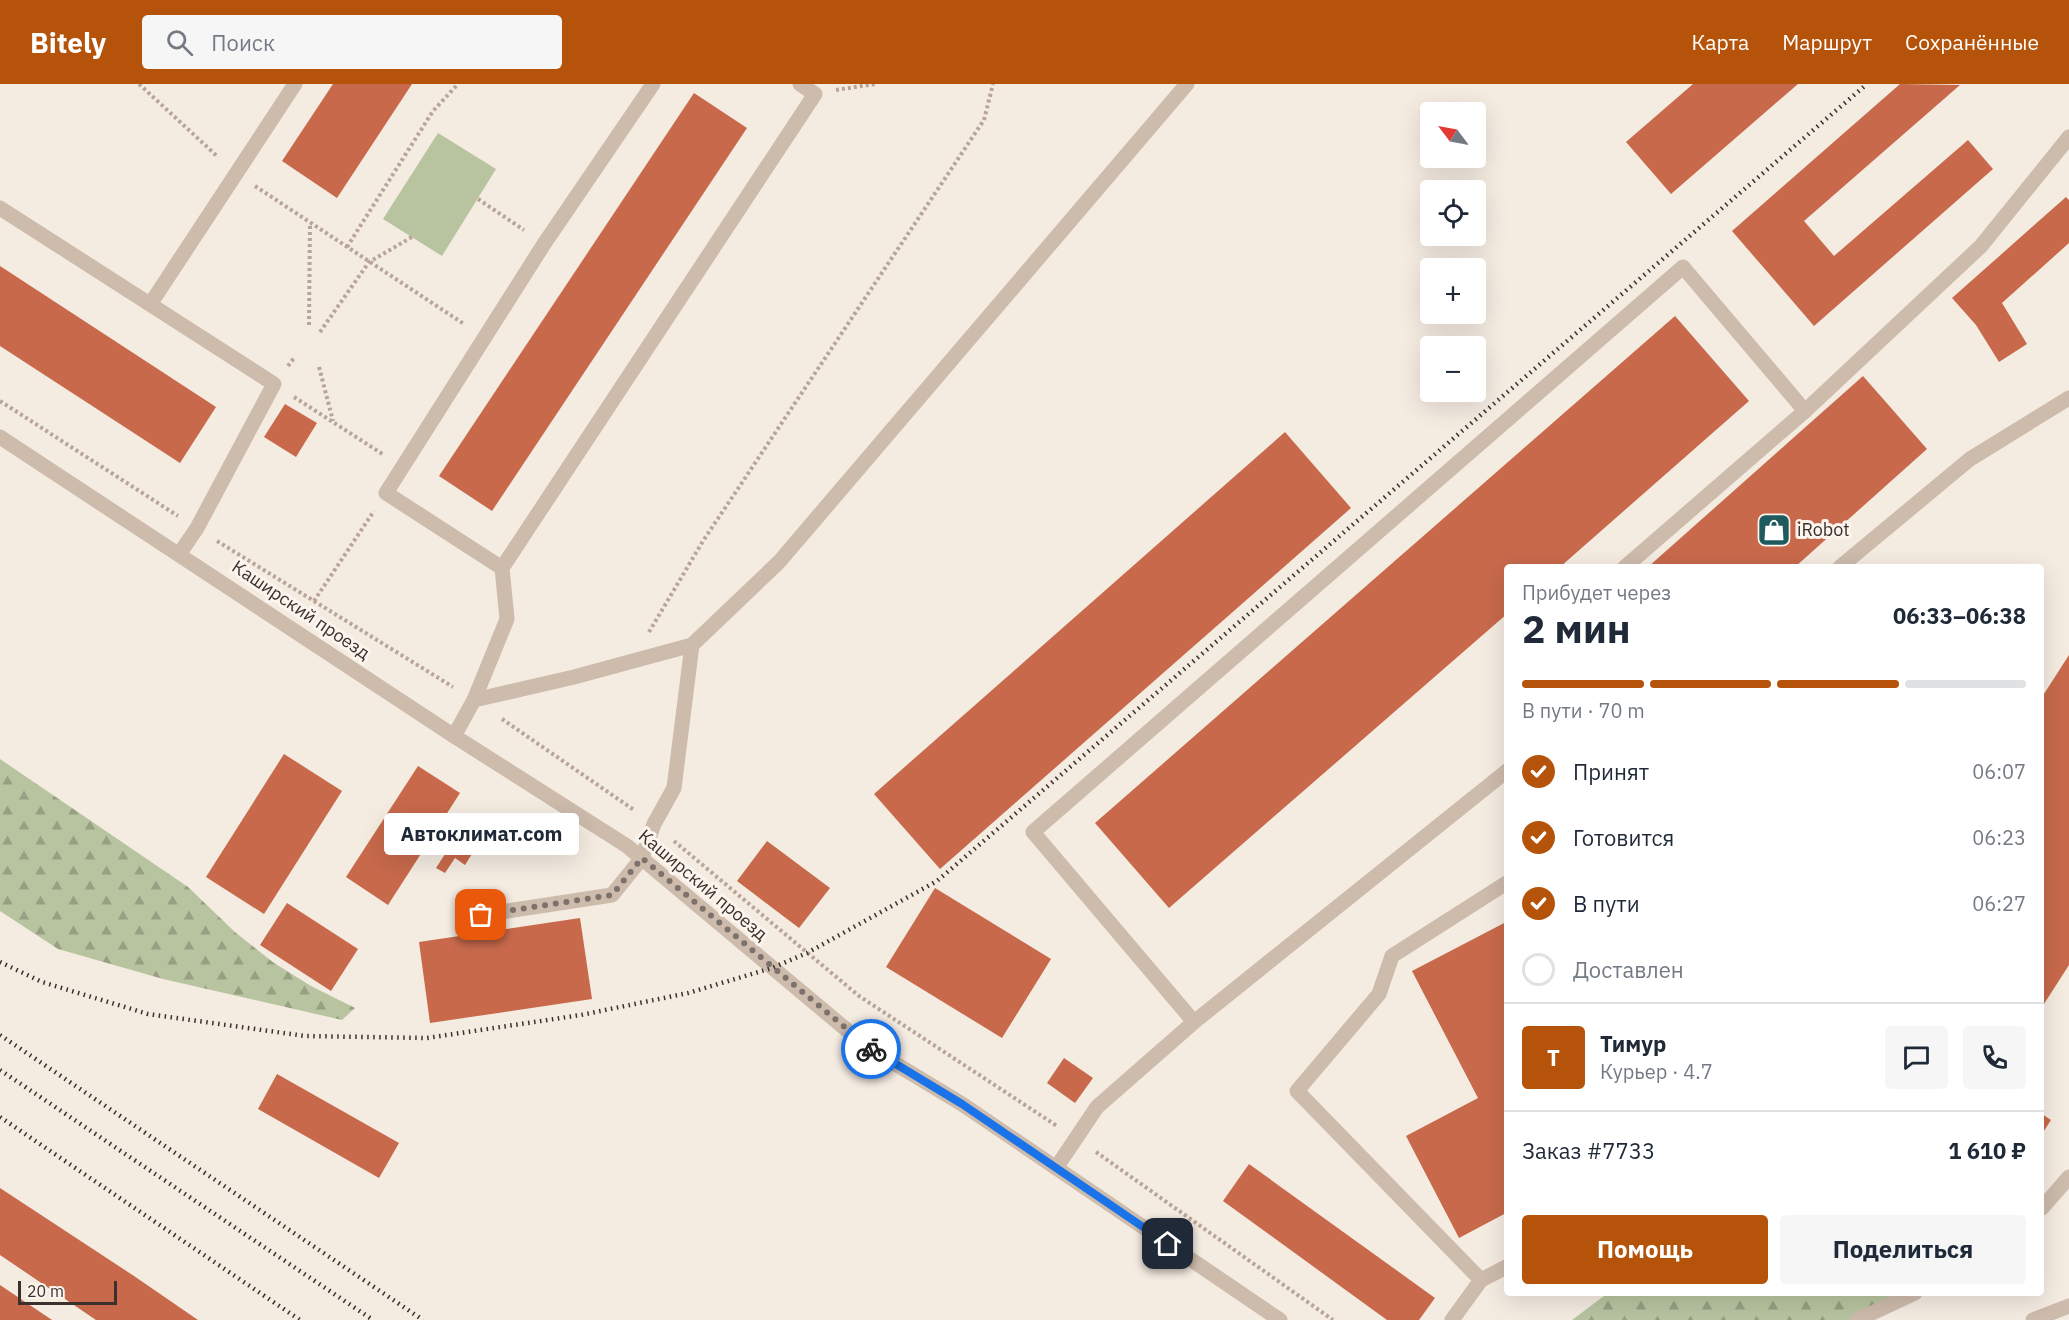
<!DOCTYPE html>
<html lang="ru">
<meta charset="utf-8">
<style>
body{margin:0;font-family:"IBM Plex Sans",sans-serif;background:#f6f6f7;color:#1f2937;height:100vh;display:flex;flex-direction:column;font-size:22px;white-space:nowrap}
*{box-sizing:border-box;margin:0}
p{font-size:20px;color:#747a83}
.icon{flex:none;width:33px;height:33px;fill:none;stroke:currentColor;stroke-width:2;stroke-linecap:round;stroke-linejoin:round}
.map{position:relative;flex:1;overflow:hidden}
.drawer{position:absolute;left:1504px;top:480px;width:540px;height:732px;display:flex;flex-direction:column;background:#fff;border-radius:6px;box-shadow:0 6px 24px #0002}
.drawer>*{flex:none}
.needle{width:39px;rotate:302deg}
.fabs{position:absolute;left:1420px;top:18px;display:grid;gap:12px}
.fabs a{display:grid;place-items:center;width:66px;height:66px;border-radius:6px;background:#fff;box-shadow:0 6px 24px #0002;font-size:30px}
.scale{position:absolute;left:18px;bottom:15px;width:99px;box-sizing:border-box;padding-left:6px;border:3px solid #3b302b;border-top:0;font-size:16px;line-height:21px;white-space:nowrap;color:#3b302b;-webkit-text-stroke:4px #fbf5ee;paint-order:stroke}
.pin{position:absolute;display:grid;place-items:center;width:51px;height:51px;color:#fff;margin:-26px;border-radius:12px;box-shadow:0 3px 9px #0006}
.courier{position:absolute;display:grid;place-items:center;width:60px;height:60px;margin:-30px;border:4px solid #1a73e8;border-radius:50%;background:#fff;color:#222;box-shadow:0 2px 8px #0007}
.bubble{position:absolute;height:42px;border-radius:6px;background:#fff;box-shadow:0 6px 24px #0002;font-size:20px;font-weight:700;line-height:42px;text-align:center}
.overview em{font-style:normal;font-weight:700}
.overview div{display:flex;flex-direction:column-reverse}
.overview{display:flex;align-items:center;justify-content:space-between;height:102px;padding:0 18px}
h1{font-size:39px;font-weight:700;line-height:45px}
.bar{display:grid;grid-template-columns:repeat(4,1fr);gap:9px 6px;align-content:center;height:72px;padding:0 18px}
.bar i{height:8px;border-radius:4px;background:#e0e1e3}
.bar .current{background:#b45309}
.bar p{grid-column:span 4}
.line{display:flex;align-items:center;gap:15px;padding:0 18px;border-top:2px solid #e0e1e3}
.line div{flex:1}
.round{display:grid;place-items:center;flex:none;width:63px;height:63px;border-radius:6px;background:#f6f6f7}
ol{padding:0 18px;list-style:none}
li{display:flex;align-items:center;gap:18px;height:66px}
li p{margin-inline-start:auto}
li .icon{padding:6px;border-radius:50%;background:#b45309;color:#fff;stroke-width:4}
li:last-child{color:#747a83}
li i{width:33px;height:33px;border:3px solid #e0e1e3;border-radius:50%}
.cta{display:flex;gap:12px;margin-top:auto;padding:12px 18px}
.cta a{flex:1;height:69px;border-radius:6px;background:#b45309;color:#fff;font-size:24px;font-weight:700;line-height:69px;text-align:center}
.cta a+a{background:#f6f6f7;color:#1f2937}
header{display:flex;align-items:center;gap:36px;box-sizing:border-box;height:84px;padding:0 30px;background:#b45309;color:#fff}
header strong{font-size:28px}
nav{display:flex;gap:33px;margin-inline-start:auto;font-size:21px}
.search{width:420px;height:54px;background:#f6f6f7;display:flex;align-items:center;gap:15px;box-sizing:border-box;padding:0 21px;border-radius:6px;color:#747a83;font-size:22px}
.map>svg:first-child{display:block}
.forest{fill:url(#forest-firs)}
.green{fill:#b8c4a0}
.building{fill:#c8694b}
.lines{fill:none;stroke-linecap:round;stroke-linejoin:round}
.path{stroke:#b9a596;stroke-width:4;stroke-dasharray:3 3;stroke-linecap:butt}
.service{stroke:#cdbbac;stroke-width:15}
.minor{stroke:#cdbbac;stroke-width:15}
.rail{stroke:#3b302b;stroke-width:4.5;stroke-dasharray:1.5 4.5;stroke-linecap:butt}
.done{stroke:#7c716b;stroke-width:6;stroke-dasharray:0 10.8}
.route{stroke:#1a73e8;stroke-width:8}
.labels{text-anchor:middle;stroke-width:6;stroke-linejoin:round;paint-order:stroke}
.poi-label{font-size:18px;fill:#3b302b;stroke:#fbf5ee;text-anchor:start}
.street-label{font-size:18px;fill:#3b302b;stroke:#fbf5ee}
</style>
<header>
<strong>Bitely</strong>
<div class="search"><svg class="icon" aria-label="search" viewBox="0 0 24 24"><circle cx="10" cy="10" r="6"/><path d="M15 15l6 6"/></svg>Поиск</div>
<nav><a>Карта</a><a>Маршрут</a><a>Сохранённые</a></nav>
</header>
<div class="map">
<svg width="2069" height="1236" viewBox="0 0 2069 1236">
<defs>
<pattern id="forest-firs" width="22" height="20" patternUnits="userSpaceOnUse" patternTransform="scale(1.5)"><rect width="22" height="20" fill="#b8c4a0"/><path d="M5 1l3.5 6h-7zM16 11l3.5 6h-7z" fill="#97a083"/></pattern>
</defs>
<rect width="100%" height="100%" fill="#f4ebe1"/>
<g class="forest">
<polygon points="0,675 188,803 236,849 274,879 311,902 355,924 342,936 163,895 58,865 0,827"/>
<polygon points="1608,1209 1894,1209 1871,1228 1854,1236 1572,1236"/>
</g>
<polygon class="green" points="438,49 496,85 442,172 383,135"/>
<g class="building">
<polygon points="333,0 412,0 337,114 282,77"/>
<polygon points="1693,0 1798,0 1671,110 1626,58"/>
<polygon points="1900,0 1960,1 1804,137 1834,172 1968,56 1993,85 1814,242 1732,147"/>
<polygon points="694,9 747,44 492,427 439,392"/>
<polygon points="2066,113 2069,116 2069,159 2002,219 2027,260 1999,278 1976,241 1952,214"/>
<polygon points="0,182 216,323 180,379 0,262"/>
<polygon points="1675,232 1749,317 1560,483 1508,483 1508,529 1169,824 1095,739"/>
<polygon points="1863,292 1927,365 1795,483 1648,483"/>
<polygon points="285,320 317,339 296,373 264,353"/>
<polygon points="1285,348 1351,424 940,785 874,710"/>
<polygon points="2069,571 2069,881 2042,923 2042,613"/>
<polygon points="284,670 342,707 264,830 206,793"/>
<polygon points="418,682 460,709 388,821 346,793"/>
<polygon points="458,750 477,762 465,781 455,774 445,789 436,784"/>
<polygon points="767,757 830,804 799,844 737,797"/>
<polygon points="935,804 1051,875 1002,954 886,883"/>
<polygon points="287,819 358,865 331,907 260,861"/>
<polygon points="580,834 592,915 430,939 419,858"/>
<polygon points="1508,837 1508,1128 1459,1154 1406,1052 1478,1014 1412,887"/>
<polygon points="1064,974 1093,994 1075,1019 1047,999"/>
<polygon points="277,990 399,1059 379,1094 258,1025"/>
<polygon points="2042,1030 2051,1036 2042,1050"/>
<polygon points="1249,1080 1435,1214 1419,1236 1387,1236 1223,1117"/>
<polygon points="0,1104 134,1192 198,1236 96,1236 0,1171"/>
<polygon points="0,1201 52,1236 0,1236"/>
</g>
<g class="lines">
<g class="path">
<polyline points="139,0 218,73"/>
<polyline points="836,6 875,0"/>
<polyline points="255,102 464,240"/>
<polyline points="478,115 524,146"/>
<polyline points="347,163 433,27 458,0"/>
<polyline points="309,241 310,139"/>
<polyline points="320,248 369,178 412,153"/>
<polyline points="288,282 294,274"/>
<polyline points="319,283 333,337"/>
<polyline points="294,313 384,371"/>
<polyline points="0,317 178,432"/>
<polyline points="217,457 453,603"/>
<polyline points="314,517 374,427"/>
<polyline points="649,548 703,457 984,36 993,0"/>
<polyline points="502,635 634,726"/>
<polyline points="674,757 859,912 1057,1042"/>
<polyline points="1096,1068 1333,1236"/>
</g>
<g class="service">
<polyline points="0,124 274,300 197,444 180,469"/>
<polyline points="151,219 295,0"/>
<polyline points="1625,483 1805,327 1981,162 2069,53"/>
<polyline points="1840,483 1970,375 2069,314"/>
<polyline points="502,484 386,409 544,160 653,0"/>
<polyline points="474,616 507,535 502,484 815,10 800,0"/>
<polyline points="454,652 474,616 574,593 692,561 779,478 1187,0"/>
<polyline points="481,831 612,811 642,774 654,740 674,704 692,561"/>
<polyline points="1194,938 1033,748 1683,183 1805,327"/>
<polyline points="1056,1084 1097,1023 1194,938 1508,686"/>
<polyline points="2042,1124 2069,1093"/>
<polyline points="1481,1196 1297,1007 1379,910 1392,872 1508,798"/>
<polyline points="1452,1236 1481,1196 1508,1182"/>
<polyline points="1857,1236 1915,1209"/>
<polyline points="2033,1236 2069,1222"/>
</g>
<polyline class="minor" points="0,353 454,652 627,762 866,962 962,1020 1280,1236"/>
<g class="rail">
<polyline points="0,878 42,898 148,930 305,952 427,954 581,931 688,909 772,884 807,869 937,797 1867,0"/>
<polyline points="0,951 423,1236"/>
<polyline points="0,986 373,1236"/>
<polyline points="0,1033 300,1236"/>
</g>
</g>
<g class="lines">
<polyline class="done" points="481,831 612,811 642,774 871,965"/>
<polyline class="route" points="871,965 962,1020 1168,1160"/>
</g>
<defs>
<symbol id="shop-square" viewBox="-11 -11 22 22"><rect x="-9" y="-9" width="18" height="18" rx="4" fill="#1f5a5e" stroke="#fbf5ee"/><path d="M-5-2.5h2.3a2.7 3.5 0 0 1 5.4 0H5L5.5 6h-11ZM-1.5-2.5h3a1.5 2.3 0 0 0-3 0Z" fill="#fff"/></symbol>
</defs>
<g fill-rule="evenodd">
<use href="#shop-square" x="1755" y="427" width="38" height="38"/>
</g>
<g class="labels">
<g class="poi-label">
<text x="1797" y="452">iRobot</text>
</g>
<g class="street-label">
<text transform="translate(301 526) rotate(34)" y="6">Каширский проезд</text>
<text transform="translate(703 801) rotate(40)" y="6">Каширский проезд</text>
</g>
</g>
</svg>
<div class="fabs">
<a><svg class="needle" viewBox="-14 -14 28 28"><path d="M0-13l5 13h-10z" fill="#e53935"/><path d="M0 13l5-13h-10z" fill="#747a83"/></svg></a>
<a><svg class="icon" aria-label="locate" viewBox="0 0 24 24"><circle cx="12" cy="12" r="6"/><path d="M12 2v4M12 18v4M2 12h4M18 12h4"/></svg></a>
<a>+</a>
<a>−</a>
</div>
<div class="scale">20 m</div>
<div class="pin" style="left:481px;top:831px;background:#ea580c"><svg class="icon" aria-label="bag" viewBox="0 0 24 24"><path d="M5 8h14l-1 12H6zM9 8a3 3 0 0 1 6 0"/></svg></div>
<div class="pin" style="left:1168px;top:1160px;background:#1f2937"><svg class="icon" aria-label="home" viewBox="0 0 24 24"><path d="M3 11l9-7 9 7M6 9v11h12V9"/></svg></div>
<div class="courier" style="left:871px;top:965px"><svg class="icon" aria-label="bike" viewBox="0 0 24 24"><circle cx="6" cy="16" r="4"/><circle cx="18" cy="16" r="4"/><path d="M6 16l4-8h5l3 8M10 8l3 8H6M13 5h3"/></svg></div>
<div class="bubble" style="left:384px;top:729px;width:195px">Автоклимат.com</div>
<section class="drawer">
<div class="overview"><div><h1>2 мин</h1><p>Прибудет через</p></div><em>06:33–06:38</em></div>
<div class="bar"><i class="current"></i><i class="current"></i><i class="current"></i><i></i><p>В пути · 70 m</p></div>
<ol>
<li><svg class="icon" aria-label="check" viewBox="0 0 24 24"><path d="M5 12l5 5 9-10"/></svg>Принят<p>06:07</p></li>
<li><svg class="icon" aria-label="check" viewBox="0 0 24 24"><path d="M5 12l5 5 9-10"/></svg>Готовится<p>06:23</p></li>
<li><svg class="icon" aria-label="check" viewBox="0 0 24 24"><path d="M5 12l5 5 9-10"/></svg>В пути<p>06:27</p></li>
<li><i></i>Доставлен</li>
</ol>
<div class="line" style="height:108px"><b class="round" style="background:#b45309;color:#fff">Т</b><div><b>Тимур</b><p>Курьер · 4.7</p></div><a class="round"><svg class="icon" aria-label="chat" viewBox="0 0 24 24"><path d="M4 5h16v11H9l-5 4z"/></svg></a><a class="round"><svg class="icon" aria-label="phone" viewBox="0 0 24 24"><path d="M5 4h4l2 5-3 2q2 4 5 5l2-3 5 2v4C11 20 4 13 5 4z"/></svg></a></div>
<div class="line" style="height:78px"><div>Заказ #7733</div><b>1 610 ₽</b></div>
<div class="cta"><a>Помощь</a><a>Поделиться</a></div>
</section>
</div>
